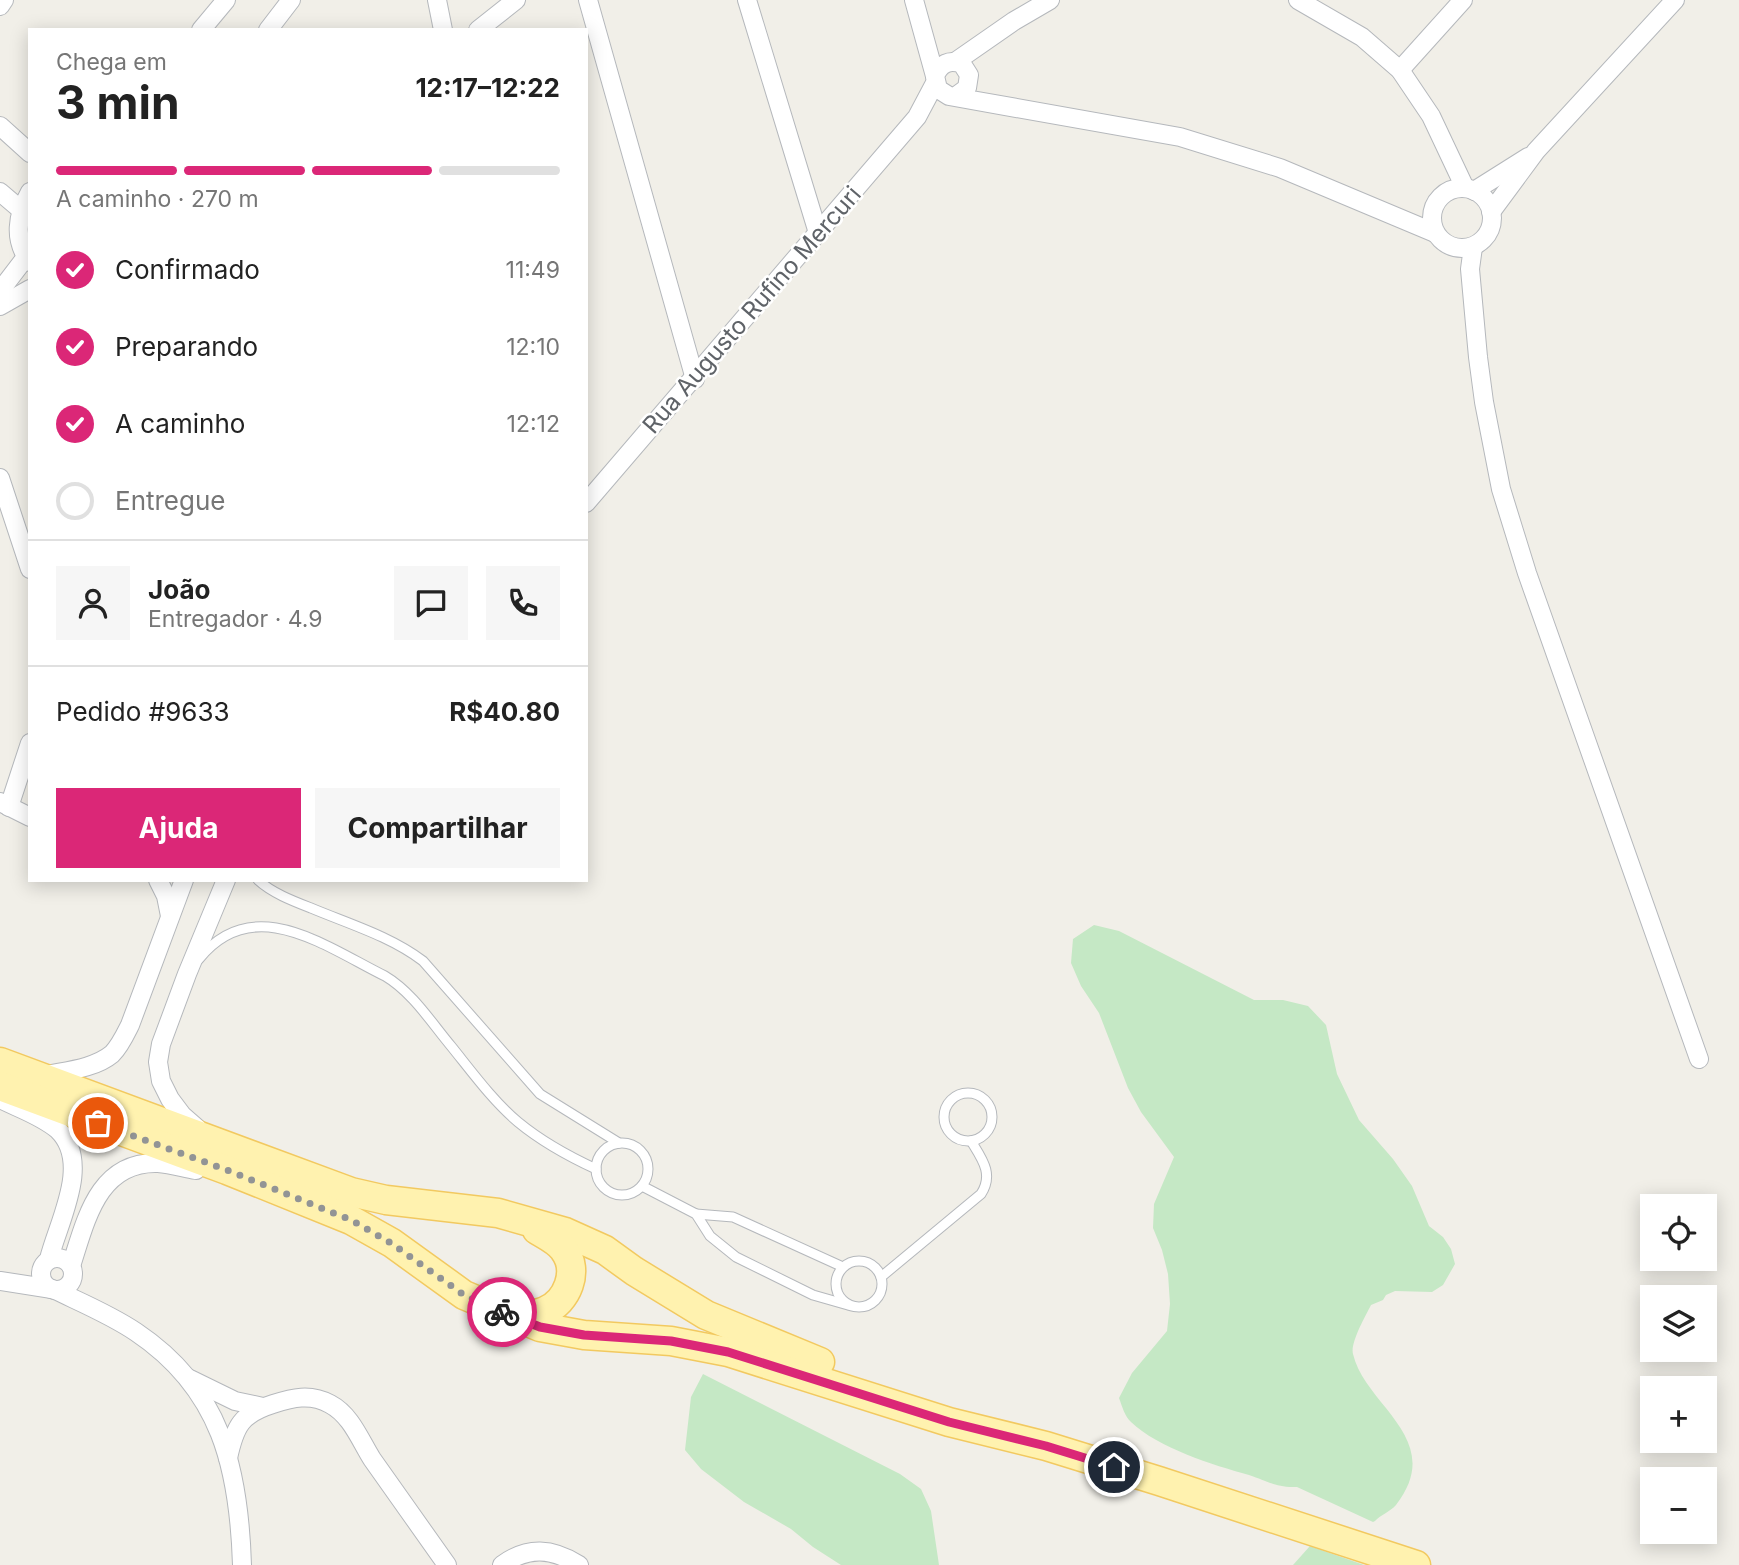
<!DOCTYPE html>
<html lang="pt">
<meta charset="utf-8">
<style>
body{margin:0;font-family:Inter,sans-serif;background:#f6f6f6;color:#222;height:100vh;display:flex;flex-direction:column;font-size:26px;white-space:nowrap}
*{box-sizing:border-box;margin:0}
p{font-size:23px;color:#767676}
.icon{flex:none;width:38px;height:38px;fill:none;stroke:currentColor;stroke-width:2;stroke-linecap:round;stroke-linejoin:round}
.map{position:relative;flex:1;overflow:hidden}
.panel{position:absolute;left:28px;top:28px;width:560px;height:854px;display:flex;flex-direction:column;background:#fff;border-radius:0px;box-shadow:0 4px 18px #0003}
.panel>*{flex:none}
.controls{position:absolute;left:1640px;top:1194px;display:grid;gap:14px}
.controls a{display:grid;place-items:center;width:77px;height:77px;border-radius:0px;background:#fff;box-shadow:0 4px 18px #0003;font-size:35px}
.pin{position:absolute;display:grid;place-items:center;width:60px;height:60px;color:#fff;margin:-30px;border:4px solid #fff;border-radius:50%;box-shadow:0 2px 7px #0007}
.courier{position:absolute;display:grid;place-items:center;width:70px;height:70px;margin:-35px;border:5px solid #db2777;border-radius:50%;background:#fff;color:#222;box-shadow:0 2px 9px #0007}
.headline em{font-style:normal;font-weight:700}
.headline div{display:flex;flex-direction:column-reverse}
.headline{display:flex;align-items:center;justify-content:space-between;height:119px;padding:0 28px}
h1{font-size:46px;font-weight:700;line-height:52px}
.bar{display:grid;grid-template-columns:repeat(4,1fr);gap:10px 7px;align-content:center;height:84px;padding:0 28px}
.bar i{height:9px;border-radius:5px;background:#e0e0e0}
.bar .on{background:#db2777}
.bar p{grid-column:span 4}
.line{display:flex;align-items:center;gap:18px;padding:0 28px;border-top:2px solid #e0e0e0}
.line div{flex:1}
.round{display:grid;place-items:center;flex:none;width:74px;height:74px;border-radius:0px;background:#f6f6f6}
ol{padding:0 28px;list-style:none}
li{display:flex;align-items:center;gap:21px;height:77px}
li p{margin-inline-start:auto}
li .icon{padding:7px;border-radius:50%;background:#db2777;color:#fff;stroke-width:4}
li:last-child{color:#767676}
li i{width:38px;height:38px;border:4px solid #e0e0e0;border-radius:50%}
.primary-button{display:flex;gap:14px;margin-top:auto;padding:14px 28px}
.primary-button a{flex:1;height:80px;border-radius:0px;background:#db2777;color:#fff;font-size:28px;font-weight:700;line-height:80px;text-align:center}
.primary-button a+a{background:#f6f6f6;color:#222}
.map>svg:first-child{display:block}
.green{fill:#c5e8c5}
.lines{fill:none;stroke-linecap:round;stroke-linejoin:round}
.service-casing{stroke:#b5b8bc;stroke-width:11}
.minor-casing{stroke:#b5b8bc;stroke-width:20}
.primary-casing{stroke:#f2c960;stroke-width:31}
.service{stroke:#fff;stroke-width:9}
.minor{stroke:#fff;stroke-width:18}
.primary{stroke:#fff2af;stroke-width:28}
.done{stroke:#929495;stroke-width:7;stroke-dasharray:0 12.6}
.route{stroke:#db2777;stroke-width:9}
.labels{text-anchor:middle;stroke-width:5;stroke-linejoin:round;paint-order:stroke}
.street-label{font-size:24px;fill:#5f6368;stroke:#fff}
</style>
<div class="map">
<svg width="1739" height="1565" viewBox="0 0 1739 1565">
<rect width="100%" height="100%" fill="#f1efe8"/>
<g class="green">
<path d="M1094,925L1119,931L1254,1000H1283L1308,1006L1326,1025L1337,1074L1359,1120L1393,1159L1412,1186L1429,1226L1443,1237L1451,1249L1455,1264L1443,1285L1432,1292L1395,1291L1386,1295L1383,1300L1371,1305C1365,1317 1350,1343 1353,1354C1365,1406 1447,1439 1396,1505C1390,1512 1380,1515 1375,1521L1373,1522L1297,1487C1277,1488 1270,1482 1249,1475C1213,1465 1158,1448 1131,1422C1125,1417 1122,1406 1119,1398L1132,1373L1167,1331L1170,1304L1168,1274L1162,1250L1153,1228L1154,1204L1174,1157L1141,1112L1128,1088L1099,1013L1081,986L1071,963L1073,939Z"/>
<polygon points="703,1374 900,1474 921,1489 931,1511 939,1565 841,1565 813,1547 791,1529 744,1502 701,1469 685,1450 691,1397"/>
<polygon points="1310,1546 1364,1565 1293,1565"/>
</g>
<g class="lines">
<defs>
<g id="service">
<path d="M258,880C272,893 293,901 311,908C349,924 390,936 423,961L540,1094L619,1143"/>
<path d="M199,959C253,891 326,947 385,976C412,992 431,1022 451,1046C472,1072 493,1101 518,1122C541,1141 570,1157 596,1169"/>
<circle cx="968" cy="1117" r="24"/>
<circle cx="622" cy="1169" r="26"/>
<polyline points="642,1186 696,1214 710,1236 736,1257 813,1295 848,1305"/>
<polyline points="696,1214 733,1217 843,1267"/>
<circle cx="859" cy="1284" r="23"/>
<path d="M881,1277L981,1194C994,1174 982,1159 971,1141"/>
</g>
<g id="minor">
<polyline points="437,0 443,30"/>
<polyline points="588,0 695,379"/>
<polyline points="747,0 818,233"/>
<polyline points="914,0 935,76"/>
<polyline points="1298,0 1362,37 1400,70 1431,116 1465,188"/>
<polyline points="0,6 4,0"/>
<polyline points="201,30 226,0"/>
<polyline points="268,30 291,0"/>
<polyline points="478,30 516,0"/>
<polyline points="955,62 1014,21 1050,0"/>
<polyline points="1400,70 1463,0"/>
<path d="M956,96L967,88L969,75L962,64C949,59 940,64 935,76L938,89L949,96L1180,137L1280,168L1435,233"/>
<polyline points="0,126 30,153"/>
<circle cx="1462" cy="218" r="30"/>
<polyline points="1474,191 1528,157"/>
<polyline points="0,192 20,209"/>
<path d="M30,192C17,215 13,240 30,262"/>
<polyline points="1491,212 1536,151 1675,0"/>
<polyline points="1473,247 1470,269 1478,357 1484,402 1501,489 1527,573 1699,1059"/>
<polyline points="0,291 26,257"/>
<polyline points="0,306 30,289"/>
<polyline points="0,478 30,569"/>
<polyline points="586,503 917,117 935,83"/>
<polyline points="0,802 30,817"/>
<polyline points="9,807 30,743"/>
<polyline points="158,880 166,896 170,916"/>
<path d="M42,1076C64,1071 94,1069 112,1054C120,1046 125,1035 130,1025L184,880"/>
<path d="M0,1099C18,1108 42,1116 58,1130C92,1163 58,1222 49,1259"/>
<polyline points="198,1129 182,1115 170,1099 161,1081 158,1062 161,1044 187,974 226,880"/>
<circle cx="57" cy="1274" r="16"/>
<path d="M71,1266C86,1220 98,1161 158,1163C171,1164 184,1168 196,1170"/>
<polyline points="0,1281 52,1289"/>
<path d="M55,1290C82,1303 111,1315 136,1332C221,1389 239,1468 242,1565"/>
<polyline points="190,1379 235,1401 263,1407"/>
<path d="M228,1458C235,1426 241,1414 273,1404C292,1398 310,1393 330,1404C351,1415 360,1440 372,1459C397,1494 422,1530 447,1565"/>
<path d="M502,1565C528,1546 552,1548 579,1565"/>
</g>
<g id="primary">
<polyline points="0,1062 351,1192 386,1200 498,1213 565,1232 605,1250 634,1271 706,1315 820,1362"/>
<polyline points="0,1086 227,1170 351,1220 392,1243 464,1295 540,1327 584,1335 671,1341 728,1352 949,1422 1046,1446 1159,1481 1416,1565"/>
<path d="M512,1312C523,1314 534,1316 545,1311C567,1302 580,1271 564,1250C558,1241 547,1236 537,1230"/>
</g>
</defs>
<use href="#service" class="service-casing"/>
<use href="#minor" class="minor-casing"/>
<use href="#primary" class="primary-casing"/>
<use href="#service" class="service"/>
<use href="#minor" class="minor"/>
<use href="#primary" class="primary"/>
</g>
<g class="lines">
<polyline class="done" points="98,1123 227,1170 351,1220 391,1243 464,1295 502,1312"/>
<polyline class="route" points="502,1312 540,1327 584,1335 671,1341 728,1352 949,1422 1046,1446 1114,1467"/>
</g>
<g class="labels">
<g class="street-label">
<text transform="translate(752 310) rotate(-49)" y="8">Rua Augusto Rufino Mercuri</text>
</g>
</g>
</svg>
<div class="controls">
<a><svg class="icon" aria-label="locate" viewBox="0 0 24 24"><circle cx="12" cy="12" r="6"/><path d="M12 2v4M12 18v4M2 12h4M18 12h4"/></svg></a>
<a><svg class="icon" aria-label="layers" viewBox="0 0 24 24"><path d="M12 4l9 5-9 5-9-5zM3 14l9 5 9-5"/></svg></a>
<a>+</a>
<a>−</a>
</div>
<div class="pin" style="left:98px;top:1123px;background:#ea580c"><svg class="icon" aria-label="bag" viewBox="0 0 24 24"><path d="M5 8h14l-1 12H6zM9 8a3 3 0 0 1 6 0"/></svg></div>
<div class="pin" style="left:1114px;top:1467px;background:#1f2937"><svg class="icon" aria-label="home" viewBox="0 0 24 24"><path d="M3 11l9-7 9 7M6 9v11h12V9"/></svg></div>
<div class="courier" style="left:502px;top:1312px"><svg class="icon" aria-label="bike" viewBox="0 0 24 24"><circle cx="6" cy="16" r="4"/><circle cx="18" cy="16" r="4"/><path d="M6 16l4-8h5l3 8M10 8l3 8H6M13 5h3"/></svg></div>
<section class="panel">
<div class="headline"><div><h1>3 min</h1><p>Chega em</p></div><em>12:17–12:22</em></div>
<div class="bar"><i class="on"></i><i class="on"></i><i class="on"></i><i></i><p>A caminho · 270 m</p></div>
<ol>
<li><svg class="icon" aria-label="check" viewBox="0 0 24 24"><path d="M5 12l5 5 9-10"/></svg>Confirmado<p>11:49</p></li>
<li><svg class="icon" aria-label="check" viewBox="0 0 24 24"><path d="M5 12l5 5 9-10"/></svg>Preparando<p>12:10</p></li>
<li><svg class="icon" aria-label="check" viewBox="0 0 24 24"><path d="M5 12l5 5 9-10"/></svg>A caminho<p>12:12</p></li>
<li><i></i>Entregue</li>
</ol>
<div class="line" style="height:126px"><a class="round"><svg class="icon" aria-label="person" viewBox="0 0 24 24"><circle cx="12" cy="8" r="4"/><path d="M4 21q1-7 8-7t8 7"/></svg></a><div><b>João</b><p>Entregador · 4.9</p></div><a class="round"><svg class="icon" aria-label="chat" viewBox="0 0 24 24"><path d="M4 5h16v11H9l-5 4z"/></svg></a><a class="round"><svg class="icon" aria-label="phone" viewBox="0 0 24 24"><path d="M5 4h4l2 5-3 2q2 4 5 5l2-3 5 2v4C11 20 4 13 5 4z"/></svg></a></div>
<div class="line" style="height:91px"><div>Pedido #9633</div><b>R$40.80</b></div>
<div class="primary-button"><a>Ajuda</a><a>Compartilhar</a></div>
</section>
</div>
